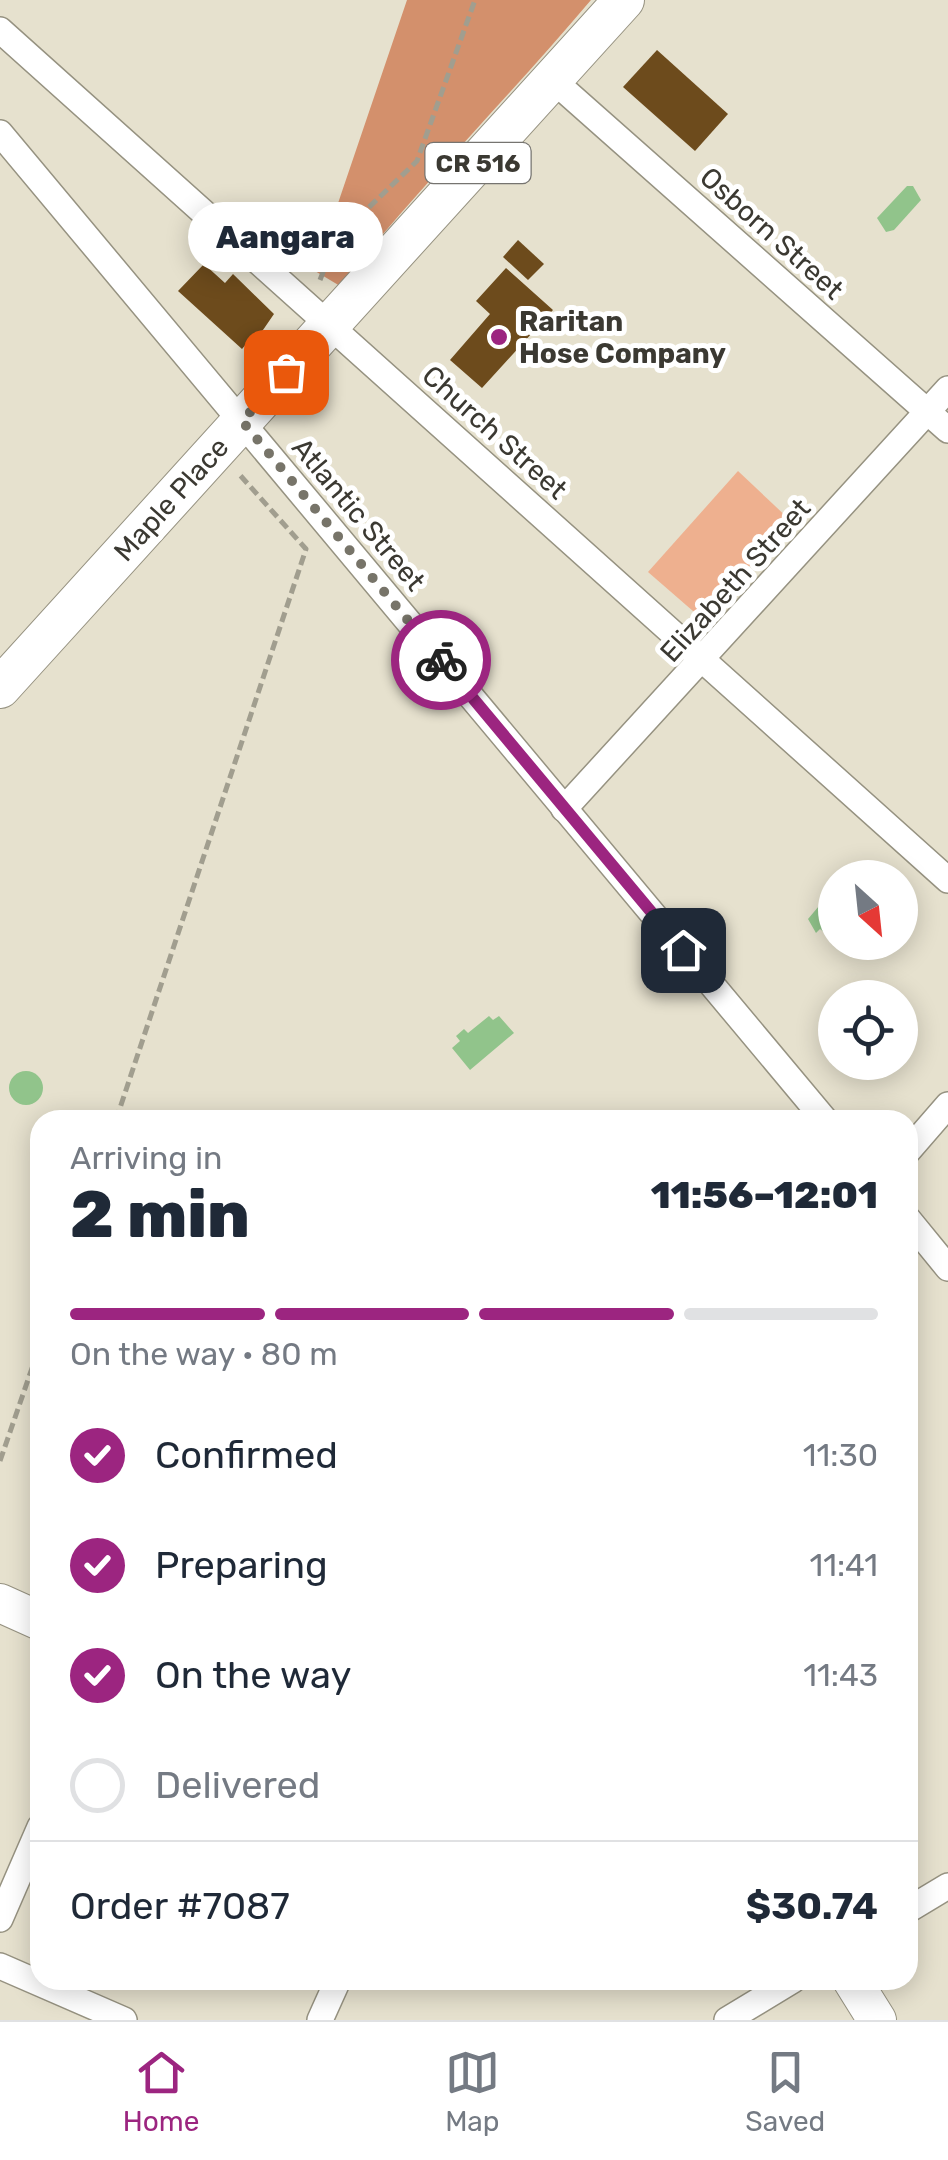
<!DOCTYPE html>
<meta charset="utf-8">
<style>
body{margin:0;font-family:Rubik,sans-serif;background:#f6f6f7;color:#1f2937;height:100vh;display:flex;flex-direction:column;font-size:38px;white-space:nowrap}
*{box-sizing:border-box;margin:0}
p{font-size:32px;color:#747a83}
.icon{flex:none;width:55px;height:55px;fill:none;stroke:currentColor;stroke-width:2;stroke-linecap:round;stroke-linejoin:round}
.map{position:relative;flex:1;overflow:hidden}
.panel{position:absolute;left:30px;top:1110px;width:888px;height:880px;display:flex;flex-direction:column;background:#fff;border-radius:30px;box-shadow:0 5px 25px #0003}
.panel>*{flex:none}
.needle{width:65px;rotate:153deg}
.buttons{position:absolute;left:818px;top:860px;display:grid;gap:20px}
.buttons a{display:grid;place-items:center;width:100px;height:100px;border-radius:50%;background:#fff;box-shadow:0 5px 25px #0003;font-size:50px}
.pin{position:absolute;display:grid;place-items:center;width:85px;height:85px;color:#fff;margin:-42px;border-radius:20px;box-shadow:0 5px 15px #0006}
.courier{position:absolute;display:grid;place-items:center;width:100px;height:100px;margin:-50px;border:8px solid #9c2580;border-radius:50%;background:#fff;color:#222;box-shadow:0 2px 12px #0007}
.bubble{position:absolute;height:70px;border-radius:35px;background:#fff;box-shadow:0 5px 25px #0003;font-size:32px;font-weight:800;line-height:70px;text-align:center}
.head em{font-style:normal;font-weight:800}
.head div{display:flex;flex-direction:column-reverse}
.head{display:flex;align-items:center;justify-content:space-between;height:170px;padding:0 40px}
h1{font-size:65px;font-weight:800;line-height:75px}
.bar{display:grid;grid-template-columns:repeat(4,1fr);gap:15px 10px;align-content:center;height:120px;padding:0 40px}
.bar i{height:12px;border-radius:8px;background:#e0e1e3}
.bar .active{background:#9c2580}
.bar p{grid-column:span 4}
.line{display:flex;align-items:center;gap:25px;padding:0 40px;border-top:2px solid #e0e1e3}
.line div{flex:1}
ol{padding:0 40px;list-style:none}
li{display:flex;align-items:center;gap:30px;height:110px}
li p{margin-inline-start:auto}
li .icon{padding:10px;border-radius:50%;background:#9c2580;color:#fff;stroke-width:4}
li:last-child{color:#747a83}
li i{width:55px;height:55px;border:5px solid #e0e1e3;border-radius:50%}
.tabs{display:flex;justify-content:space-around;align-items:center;height:140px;border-top:2px solid #e0e1e3;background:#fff;font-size:28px;color:#747a83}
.tabs a{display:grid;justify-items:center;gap:5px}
.tabs .active{color:#9c2580}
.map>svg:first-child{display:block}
.green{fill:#eeb08f}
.forest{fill:#d3906c}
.water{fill:#91c48b}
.building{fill:#6d4b1c}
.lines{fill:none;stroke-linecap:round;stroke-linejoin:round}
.street-casing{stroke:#969281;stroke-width:28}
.secondary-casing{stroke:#969281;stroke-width:40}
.primary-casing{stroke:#969281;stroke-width:42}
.path{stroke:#a19e8f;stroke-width:5;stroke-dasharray:10 5;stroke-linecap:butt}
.street{stroke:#fff;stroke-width:25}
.secondary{stroke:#fff;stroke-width:38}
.primary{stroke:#fff;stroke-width:40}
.done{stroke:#777469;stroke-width:10;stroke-dasharray:0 18}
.route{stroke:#9c2580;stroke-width:12}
.poi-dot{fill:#9c2580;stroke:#fff;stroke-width:4}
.labels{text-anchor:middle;stroke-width:10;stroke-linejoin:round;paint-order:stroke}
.shield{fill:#fff;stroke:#767470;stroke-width:2.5}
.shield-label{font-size:25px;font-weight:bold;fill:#3b3932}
.street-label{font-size:28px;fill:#3b3932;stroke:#fff}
.poi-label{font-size:28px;font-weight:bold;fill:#3b3932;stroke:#fff;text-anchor:start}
</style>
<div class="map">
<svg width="948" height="2020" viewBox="0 0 948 2020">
<rect width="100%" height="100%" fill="#e6e1ce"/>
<polygon class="green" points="738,471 791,521 701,618 648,572"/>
<path class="forest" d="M407,0H591C509,97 419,187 340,286L315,271Z"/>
<g class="water">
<polygon points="907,186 913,186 921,200 894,230 886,232 877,218"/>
<polygon points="835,887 835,921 825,933 820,929 816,933 808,919"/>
<polygon points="489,1016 493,1020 499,1016 514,1033 470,1070 452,1048 460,1041 456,1036 464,1029 468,1033"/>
<circle cx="26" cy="1088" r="17"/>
</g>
<g class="building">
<polygon points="657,50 728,114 695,151 623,87"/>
<polygon points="518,240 544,264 528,280 503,257"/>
<polygon points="204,264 225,283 233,274 274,314 252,346 248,342 242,349 178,291"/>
<polygon points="506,268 553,310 482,388 450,360 490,314 476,301"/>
</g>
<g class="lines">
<defs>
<g id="street">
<polyline points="0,30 948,880"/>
<polyline points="554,81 948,430"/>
<polyline points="0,133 825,1120"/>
<polyline points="564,809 948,389"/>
<polyline points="908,1151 948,1105"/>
<polyline points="908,1219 948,1268"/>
<polyline points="908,1910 948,1886"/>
<polyline points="0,1919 40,1827"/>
<polyline points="0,1966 124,2020"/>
<polyline points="320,2020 338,1980"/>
<polyline points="727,2020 793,1980"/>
</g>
<g id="secondary">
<polyline points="0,1603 40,1621"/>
<polyline points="852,1980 877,2020"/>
</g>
<polyline id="primary" points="0,688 624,0"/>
</defs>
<use href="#street" class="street-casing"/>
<use href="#secondary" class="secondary-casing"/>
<use href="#primary" class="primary-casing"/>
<g class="path">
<polyline points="320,280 336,239 417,161 475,0"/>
<polyline points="116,1120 306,549 239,474"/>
<polyline points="0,1461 40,1345"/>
</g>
<use href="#street" class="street"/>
<use href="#secondary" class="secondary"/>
<use href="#primary" class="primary"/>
</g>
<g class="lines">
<polyline class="done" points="286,372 242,421 441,660"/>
<polyline class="route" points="441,660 683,950"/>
</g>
<circle class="poi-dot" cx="499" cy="337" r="10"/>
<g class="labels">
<rect class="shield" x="425.5" y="143" width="105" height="40" rx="8"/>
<g class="shield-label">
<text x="478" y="172">CR 516</text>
</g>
<g class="street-label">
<text transform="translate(772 233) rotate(42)" y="10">Osborn Street</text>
<text transform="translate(495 432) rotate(42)" y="10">Church Street</text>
<text transform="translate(171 499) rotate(-48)" y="10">Maple Place</text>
<text transform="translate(359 514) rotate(50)" y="10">Atlantic Street</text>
<text transform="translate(735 580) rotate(-48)" y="10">Elizabeth Street</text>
</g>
<g class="poi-label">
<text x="519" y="331">Raritan<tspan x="519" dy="32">Hose Company</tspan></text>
</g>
</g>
</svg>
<div class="buttons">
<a><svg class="needle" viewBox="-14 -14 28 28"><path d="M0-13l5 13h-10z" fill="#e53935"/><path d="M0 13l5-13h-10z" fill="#747a83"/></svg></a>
<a><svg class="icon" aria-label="locate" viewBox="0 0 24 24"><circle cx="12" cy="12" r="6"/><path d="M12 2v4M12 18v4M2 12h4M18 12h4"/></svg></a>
</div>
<div class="pin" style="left:286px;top:372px;background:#ea580c"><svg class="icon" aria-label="bag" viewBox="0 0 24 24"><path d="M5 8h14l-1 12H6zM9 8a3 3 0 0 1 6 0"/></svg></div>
<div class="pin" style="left:683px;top:950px;background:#1f2937"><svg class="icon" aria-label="home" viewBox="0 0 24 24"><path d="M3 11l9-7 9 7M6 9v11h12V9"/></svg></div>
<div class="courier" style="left:441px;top:660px"><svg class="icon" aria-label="bike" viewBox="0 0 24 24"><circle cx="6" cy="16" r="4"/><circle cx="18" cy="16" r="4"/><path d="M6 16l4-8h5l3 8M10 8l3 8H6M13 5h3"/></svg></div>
<div class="bubble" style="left:188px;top:202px;width:195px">Aangara</div>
<section class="panel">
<div class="head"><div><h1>2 min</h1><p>Arriving in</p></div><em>11:56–12:01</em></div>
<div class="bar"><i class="active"></i><i class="active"></i><i class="active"></i><i></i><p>On the way · 80 m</p></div>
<ol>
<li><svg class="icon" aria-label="check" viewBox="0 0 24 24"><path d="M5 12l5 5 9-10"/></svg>Confirmed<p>11:30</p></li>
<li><svg class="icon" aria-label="check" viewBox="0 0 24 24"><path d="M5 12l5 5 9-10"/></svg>Preparing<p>11:41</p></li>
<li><svg class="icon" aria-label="check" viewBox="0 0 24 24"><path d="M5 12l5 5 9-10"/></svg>On the way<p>11:43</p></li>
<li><i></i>Delivered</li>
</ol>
<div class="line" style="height:130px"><div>Order #7087</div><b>$30.74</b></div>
</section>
</div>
<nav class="tabs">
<a class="active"><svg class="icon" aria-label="home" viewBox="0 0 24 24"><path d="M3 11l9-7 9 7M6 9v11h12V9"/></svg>Home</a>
<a><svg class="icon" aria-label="map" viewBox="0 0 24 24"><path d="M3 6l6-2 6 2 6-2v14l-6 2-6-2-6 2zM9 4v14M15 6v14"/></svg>Map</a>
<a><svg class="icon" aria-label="saved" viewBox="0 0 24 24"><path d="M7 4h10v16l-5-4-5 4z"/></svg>Saved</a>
</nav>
